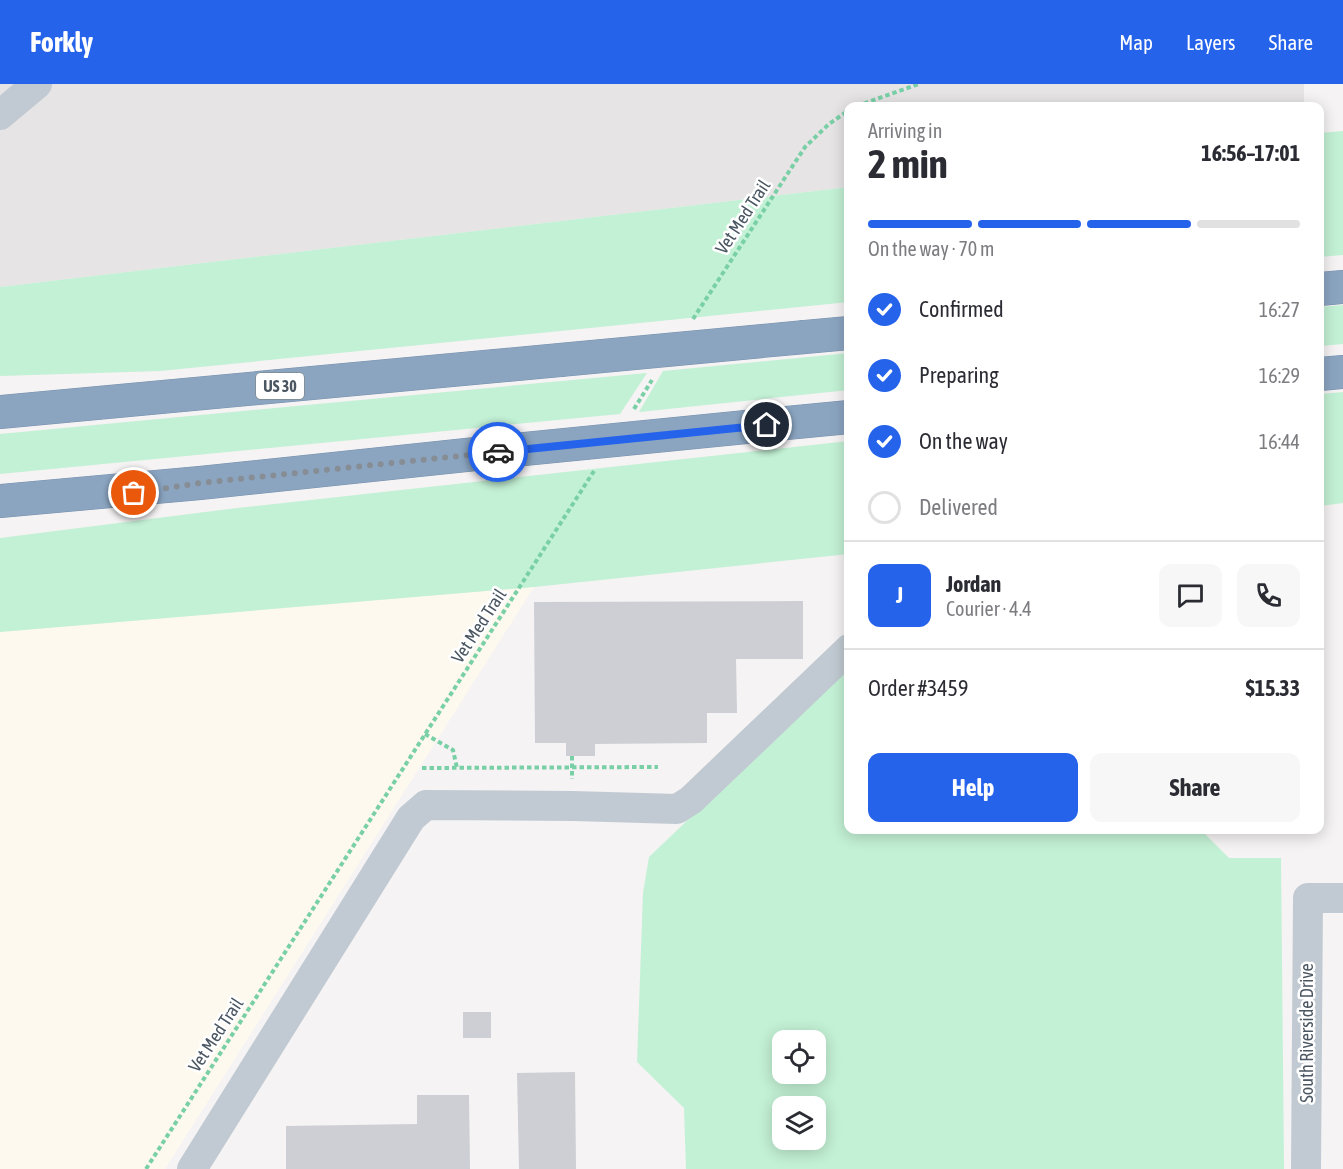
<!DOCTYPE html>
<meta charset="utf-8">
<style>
body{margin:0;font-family:"Asap Condensed",sans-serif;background:#f7f7f7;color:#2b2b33;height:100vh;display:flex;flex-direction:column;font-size:22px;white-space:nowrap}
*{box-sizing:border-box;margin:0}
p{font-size:20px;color:#7c7c81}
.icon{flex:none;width:33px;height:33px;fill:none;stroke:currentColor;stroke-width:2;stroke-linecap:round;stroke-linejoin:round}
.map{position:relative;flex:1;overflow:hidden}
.sheet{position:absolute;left:844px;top:18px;width:480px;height:732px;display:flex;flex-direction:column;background:#fff;border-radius:12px;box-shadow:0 3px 15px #0003}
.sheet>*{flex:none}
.tools{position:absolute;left:772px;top:946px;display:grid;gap:12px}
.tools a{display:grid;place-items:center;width:54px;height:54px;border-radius:12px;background:#fff;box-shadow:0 3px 15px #0003;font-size:30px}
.pin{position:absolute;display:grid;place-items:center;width:51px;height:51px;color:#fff;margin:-26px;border:3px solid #fff;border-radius:50%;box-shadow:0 2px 6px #0007}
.courier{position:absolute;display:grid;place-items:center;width:60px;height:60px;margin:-30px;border:4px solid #2563eb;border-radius:50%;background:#fff;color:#222;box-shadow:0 2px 8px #0007}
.headline em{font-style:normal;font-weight:700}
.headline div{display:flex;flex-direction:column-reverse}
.headline{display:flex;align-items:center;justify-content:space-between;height:102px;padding:0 24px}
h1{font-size:39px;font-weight:700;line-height:45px}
.bar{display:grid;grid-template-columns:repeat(4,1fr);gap:9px 6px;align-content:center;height:72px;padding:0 24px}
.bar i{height:8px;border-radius:4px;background:#e1e1e2}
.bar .current{background:#2563eb}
.bar p{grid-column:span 4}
.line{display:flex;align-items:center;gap:15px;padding:0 24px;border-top:2px solid #e1e1e2}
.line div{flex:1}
.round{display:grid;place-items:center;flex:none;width:63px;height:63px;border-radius:12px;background:#f7f7f7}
ol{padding:0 24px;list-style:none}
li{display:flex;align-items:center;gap:18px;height:66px}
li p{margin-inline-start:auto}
li .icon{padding:6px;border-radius:50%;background:#2563eb;color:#fff;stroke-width:4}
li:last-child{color:#7c7c81}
li i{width:33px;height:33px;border:3px solid #e1e1e2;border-radius:50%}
.action{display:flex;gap:12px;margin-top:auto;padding:12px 24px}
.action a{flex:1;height:69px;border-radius:12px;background:#2563eb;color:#fff;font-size:24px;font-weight:700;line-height:69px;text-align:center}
.action a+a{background:#f7f7f7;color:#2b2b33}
header{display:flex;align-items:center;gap:36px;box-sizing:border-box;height:84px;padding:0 30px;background:#2563eb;color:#fff}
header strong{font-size:28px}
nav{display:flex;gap:33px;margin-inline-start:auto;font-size:21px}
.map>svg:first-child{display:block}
.commercial{fill:#fdf9ef}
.education{fill:#e6e4e5}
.green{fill:#c3f1d5;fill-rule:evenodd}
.building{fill:#cdcfd5}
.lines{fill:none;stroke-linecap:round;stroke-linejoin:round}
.highway-casing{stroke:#7690ad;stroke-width:34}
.path{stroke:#7ad0a6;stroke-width:4;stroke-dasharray:4.5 3;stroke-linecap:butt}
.minor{stroke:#c1cad2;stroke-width:30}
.highway{stroke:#8ba5c1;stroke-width:33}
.highway-bridge-casing{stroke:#7690ad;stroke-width:34;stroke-linecap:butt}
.highway-bridge{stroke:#8ba5c1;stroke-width:33}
.done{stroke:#868d94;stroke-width:6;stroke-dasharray:0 10.8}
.route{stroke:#2563eb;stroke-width:8}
.labels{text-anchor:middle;stroke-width:5;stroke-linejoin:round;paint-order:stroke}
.shield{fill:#fff;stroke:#808990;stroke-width:1.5}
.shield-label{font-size:16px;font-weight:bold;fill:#4a5661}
.street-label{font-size:18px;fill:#4a5661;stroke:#fff}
</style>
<header>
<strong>Forkly</strong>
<nav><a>Map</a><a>Layers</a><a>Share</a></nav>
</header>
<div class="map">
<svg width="1343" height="1085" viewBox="0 0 1343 1085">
<rect width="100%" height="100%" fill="#f5f3f3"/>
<polygon class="commercial" points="534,503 165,1085 0,1085 0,548"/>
<polygon class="education" points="0,0 1304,0 1304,22 849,22 849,103 0,203"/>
<g class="green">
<polygon points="1343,47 1343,171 1320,173 1320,49"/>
<polygon points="849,103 849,218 160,287 0,292 0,203"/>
<polygon points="1343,221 1343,260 1320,262 1320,223"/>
<polygon points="849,269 849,306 639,328 663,287"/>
<polygon points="647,289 620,330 0,390 0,350"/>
<polygon points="1343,308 1343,419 1320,422 1320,310"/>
<polygon points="849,357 849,470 534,503 0,548 0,454 237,424"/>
<path d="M849,582V746H1201L1229,774H1281L1284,1085H686L684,1024L637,978L643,809L649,773ZM783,957H816V990H783ZM783,1023H816V1056H783Z"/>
</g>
<g class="building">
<polygon points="803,517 803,575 736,575 737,629 707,629 707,659 595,660 595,672 566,672 566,659 535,659 534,518"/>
<rect x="463" y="928" width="28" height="26"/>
<polygon points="575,988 576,1085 519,1085 517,989"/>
<polygon points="417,1011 469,1011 470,1085 286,1085 286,1042 417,1040"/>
</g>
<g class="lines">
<defs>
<g id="highway">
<polyline points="1320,205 1343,203"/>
<polyline points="805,253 849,249"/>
<polyline points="1320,290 1343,288"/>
<polyline points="0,328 560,276"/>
<polyline points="746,343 849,333"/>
<polyline points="0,417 200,399 504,367"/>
</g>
</defs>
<use href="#highway" class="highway-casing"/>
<g class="path">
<polyline points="857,22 919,0"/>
<polyline points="693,235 805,63 829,40 849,26"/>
<polyline points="634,325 652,296"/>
<polyline points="425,650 453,666 457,684"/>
<polyline points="572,672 572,695"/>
<polyline points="422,684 658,683"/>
<polyline points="146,1085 594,387"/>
</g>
<g class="minor">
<polyline points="0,31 37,0"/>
<polyline points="192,1085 411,734 426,721 573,722 677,725 691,716 849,565"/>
<polyline points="1306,1085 1308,814 1343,814"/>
</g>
<use href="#highway" class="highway"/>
<defs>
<g id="highway-bridge">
<polyline points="560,276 805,253"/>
<polyline points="504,367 746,343"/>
</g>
</defs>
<use href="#highway-bridge" class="highway-bridge-casing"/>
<use href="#highway-bridge" class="highway-bridge"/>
</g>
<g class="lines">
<polyline class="done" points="134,409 200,399 498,368"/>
<polyline class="route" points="498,368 767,341"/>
</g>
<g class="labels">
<rect class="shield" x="256" y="289" width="48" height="26" rx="4.5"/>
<g class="shield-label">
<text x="280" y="308">US 30</text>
</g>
<g class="street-label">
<text transform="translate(743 133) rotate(-57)" y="6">Vet Med Trail</text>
<text transform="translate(479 542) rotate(-57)" y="6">Vet Med Trail</text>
<text transform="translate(1307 949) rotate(-90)" y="6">South Riverside Drive</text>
<text transform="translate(216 951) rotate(-57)" y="6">Vet Med Trail</text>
</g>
</g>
</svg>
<div class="tools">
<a><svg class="icon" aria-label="locate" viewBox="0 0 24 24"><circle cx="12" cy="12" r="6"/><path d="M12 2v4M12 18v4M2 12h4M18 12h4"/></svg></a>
<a><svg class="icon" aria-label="layers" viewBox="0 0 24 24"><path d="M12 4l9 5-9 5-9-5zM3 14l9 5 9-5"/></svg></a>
</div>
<div class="pin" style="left:134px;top:409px;background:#ea580c"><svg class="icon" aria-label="bag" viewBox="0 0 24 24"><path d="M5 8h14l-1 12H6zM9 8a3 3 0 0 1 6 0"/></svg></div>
<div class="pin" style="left:767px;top:341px;background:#1f2937"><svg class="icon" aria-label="home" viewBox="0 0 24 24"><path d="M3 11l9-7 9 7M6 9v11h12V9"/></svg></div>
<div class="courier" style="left:498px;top:368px"><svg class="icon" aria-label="car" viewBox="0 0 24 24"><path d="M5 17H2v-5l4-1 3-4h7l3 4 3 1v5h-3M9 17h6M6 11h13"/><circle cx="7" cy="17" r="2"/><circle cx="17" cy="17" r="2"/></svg></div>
<section class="sheet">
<div class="headline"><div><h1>2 min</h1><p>Arriving in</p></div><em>16:56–17:01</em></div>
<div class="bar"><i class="current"></i><i class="current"></i><i class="current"></i><i></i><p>On the way · 70 m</p></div>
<ol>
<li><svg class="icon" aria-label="check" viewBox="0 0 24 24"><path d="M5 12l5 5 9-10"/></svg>Confirmed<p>16:27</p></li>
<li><svg class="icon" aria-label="check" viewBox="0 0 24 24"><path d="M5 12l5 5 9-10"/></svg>Preparing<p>16:29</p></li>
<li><svg class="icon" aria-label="check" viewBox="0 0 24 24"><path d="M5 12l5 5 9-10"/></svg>On the way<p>16:44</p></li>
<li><i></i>Delivered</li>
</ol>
<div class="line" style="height:108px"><b class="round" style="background:#2563eb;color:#fff">J</b><div><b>Jordan</b><p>Courier · 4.4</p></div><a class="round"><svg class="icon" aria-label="chat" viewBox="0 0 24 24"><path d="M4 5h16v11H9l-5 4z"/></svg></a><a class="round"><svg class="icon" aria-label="phone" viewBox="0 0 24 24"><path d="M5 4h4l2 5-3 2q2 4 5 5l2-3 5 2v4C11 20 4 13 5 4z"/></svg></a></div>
<div class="line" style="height:78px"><div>Order #3459</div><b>$15.33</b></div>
<div class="action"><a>Help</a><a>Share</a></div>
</section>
</div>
